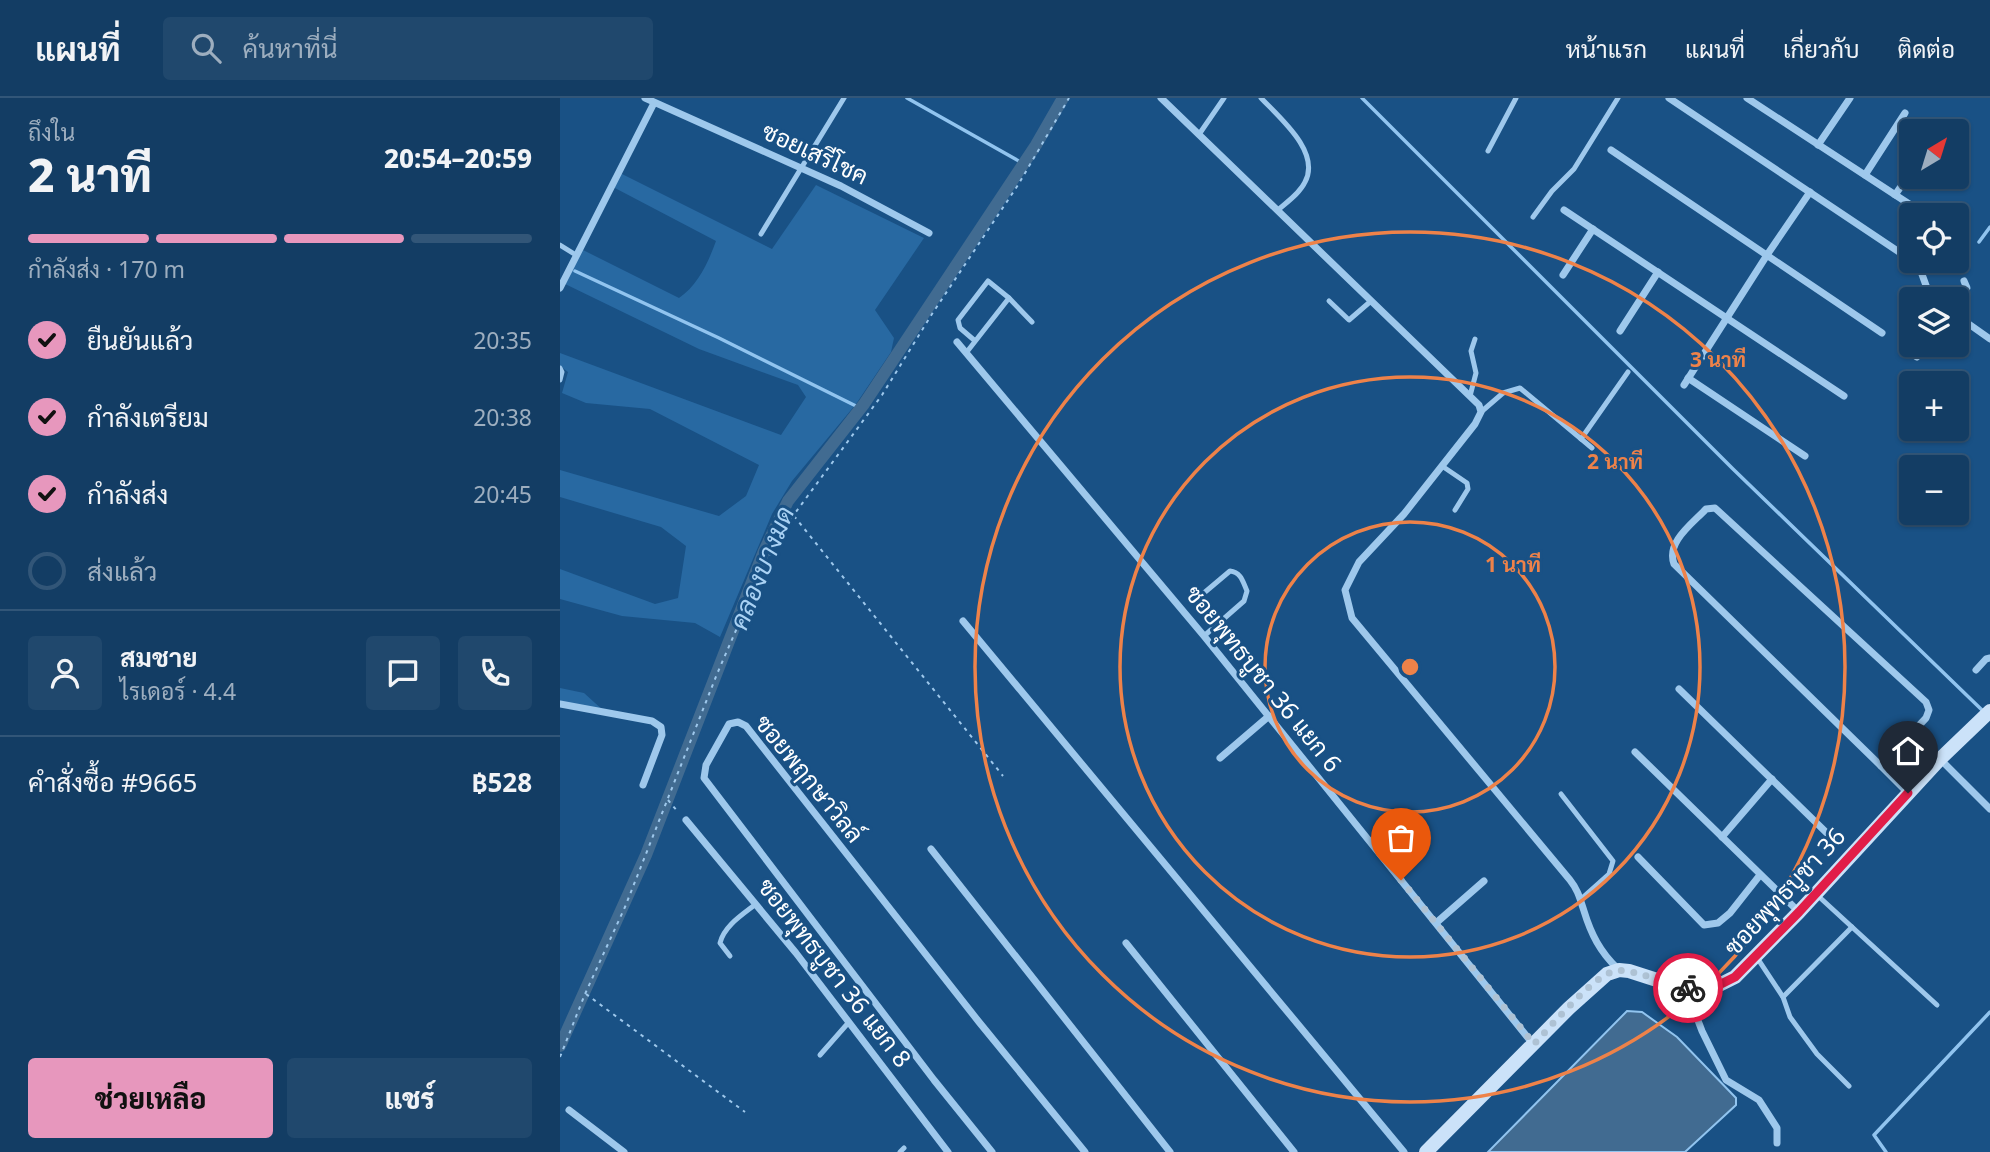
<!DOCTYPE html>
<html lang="th">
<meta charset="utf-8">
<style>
body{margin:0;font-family:"Noto Sans",Sarabun,sans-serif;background:#20486d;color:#f1f3f6;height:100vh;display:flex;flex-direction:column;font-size:26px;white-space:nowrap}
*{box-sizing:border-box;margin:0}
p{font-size:23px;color:#9daebf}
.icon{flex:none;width:38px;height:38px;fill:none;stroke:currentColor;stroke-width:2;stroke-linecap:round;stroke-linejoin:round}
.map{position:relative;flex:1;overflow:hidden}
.side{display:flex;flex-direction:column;background:#133d64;width:560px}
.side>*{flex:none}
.needle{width:46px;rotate:38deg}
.fabs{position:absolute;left:1339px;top:21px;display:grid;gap:14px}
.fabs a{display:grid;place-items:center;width:70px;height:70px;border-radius:7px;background:#133d64;box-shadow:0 2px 5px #0004,0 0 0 2px #325678;font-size:35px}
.pin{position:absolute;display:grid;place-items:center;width:60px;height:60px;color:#fff;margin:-72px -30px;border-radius:50% 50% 50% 0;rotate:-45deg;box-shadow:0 0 7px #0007}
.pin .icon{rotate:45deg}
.courier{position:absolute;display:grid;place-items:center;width:70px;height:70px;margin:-35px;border:5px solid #e11d48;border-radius:50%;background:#fff;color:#222;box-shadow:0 2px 9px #0007}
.head em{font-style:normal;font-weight:800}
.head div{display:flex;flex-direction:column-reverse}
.head{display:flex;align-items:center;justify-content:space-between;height:119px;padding:0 28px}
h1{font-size:46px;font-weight:800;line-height:52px}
.bar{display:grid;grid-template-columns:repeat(4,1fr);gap:10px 7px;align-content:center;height:84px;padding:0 28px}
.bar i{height:9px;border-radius:5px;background:#325678}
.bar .on{background:#e797bd}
.bar p{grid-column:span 4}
.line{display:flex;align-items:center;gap:18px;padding:0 28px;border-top:2px solid #325678}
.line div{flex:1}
.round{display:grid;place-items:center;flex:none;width:74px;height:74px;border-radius:7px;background:#20486d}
ol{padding:0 28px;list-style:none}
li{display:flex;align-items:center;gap:21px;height:77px}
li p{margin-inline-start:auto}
li .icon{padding:7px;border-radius:50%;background:#e797bd;color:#111;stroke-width:4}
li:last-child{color:#9daebf}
li i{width:38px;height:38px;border:4px solid #325678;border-radius:50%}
.cta{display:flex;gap:14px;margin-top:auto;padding:14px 28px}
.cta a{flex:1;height:80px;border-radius:7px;background:#e797bd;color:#111;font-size:28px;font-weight:800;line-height:80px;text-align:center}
.cta a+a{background:#20486d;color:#f1f3f6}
header{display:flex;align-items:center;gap:42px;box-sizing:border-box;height:98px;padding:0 35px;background:#133d64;border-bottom:2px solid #325678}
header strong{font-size:33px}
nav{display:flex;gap:38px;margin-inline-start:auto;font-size:24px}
.search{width:490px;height:63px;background:#20486d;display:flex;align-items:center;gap:18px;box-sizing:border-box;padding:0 24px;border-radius:7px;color:#9daebf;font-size:26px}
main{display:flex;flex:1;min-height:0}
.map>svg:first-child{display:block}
.green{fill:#2869a2}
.water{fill:#416b91;stroke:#91c4ef;stroke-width:2}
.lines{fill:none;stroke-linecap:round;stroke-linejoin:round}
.stream{stroke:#91c4ef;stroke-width:3.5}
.canal{stroke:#416b91;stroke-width:12}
.path{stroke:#9ec8ec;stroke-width:2;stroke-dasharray:3.5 5;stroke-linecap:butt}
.lane{stroke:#9ec8ec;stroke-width:5}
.street{stroke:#9ec8ec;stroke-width:7}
.secondary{stroke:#cbe2f9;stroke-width:14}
.done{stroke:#aec2d4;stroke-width:7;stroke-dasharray:0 12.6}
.route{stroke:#e11d48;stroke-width:9}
.ring{fill:none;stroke:#ee8249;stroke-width:3.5}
.labels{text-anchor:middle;stroke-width:6;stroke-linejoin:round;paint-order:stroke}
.street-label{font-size:24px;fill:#fff;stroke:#195185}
.water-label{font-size:26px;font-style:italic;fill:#aad2f4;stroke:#195185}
.centre{fill:#ee8249;stroke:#195185;stroke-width:3.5}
.ring-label{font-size:21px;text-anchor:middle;font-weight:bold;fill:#ee8249;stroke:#195185;stroke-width:6;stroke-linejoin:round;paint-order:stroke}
</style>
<header>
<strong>แผนที่</strong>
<div class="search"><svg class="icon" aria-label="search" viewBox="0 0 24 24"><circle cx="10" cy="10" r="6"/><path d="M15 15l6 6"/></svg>ค้นหาที่นี่</div>
<nav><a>หน้าแรก</a><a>แผนที่</a><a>เกี่ยวกับ</a><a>ติดต่อ</a></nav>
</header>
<main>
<section class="side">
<div class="head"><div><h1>2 นาที</h1><p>ถึงใน</p></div><em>20:54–20:59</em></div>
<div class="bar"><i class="on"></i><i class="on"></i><i class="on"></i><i></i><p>กำลังส่ง · 170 m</p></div>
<ol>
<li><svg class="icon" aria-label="check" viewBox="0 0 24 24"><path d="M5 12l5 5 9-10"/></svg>ยืนยันแล้ว<p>20:35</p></li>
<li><svg class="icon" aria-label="check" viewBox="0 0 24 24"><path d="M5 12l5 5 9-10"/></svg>กำลังเตรียม<p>20:38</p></li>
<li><svg class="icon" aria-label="check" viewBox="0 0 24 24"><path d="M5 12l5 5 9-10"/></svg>กำลังส่ง<p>20:45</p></li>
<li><i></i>ส่งแล้ว</li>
</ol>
<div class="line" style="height:126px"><a class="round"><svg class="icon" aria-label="person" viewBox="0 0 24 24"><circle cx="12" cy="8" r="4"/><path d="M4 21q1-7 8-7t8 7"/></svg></a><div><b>สมชาย</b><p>ไรเดอร์ · 4.4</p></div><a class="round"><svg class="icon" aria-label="chat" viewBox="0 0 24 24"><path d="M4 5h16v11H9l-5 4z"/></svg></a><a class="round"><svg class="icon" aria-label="phone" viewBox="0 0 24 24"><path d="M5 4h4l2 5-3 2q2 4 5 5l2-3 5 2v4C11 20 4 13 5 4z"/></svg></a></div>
<div class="line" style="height:91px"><div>คำสั่งซื้อ #9665</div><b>฿528</b></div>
<div class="cta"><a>ช่วยเหลือ</a><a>แชร์</a></div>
</section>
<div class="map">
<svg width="1430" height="1054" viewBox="0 0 1430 1054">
<rect width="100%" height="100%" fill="#195185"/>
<g class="green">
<path d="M60,75L212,151L256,87L364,140L315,212L334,240L331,254L296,306L232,383L212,416L160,539L135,525L62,518L0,501V471L95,506L118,500L126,448L101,429L0,399V372L159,418L186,398L199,367L90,311L26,305L2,295L8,274L0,268V255L221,337L246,299L238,287L139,251L1,184L17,149L119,200C138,187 148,165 156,143L53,89Z"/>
<polygon points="0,590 24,595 45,614 0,604"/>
</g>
<polygon class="water" points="1067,913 1082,914 1117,939 1176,1000 1176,1007 1125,1054 928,1054"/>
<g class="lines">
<g class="stream">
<polyline points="347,0 464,66"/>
<polyline points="802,0 1173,371 1423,613"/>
<polyline points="1419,144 1430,129"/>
<polyline points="15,173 159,240 300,310"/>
<polyline points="1326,1054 1314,1037 1430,914"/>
</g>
<polyline class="canal" points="0,948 86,757 204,453 228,403 304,306 476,47 503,0"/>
<g class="path">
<polyline points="234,418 443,678"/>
<polyline points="108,702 118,714"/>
<polyline points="26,896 185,1014"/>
<polyline points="0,959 25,896 65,809 157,576 206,463 230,422 322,297 372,216 458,87 509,0"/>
</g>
<g class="lane">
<path d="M701,0C720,20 761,54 745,84C740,95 727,104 718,112"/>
<polyline points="640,35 664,0"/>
<polyline points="928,53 956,0"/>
<polyline points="973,119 992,93 1014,71 1058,0"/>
<polyline points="201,136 284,0"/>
<polyline points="0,147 16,157"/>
<polyline points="769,203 789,222 811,203"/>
<polyline points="414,242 400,230 398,222 428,183 449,200"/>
<polyline points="406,255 449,200 472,224"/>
<polyline points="0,270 2,274 0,282"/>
<polyline points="910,298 916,275 911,253 915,241"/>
<polyline points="921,314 943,295 960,290 1032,350"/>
<polyline points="1021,341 1068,274"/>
<polyline points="882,368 907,385 908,391 895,412"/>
<path d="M644,538L684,503L687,493C683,484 681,474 670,473L638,500L639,508L655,528"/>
<polyline points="1001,696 1053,763 1049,776 1021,801"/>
<polyline points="1256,796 1377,907"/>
<path d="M170,858L160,845C164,828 182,817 196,806"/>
<polyline points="1196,858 1223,899 1230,919 1257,956 1289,988"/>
<polyline points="1223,899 1292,829"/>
<polyline points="260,957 289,924"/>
<polyline points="340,1054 344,1050"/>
</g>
<g class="street">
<polyline points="85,0 281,88 369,135"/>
<path d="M601,0L919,307L921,314L915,326L844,416L799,464L785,492L792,520L1010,782C1018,792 1020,801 1024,813C1031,836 1040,854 1058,871"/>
<polyline points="1109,0 1351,162"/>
<polyline points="1187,0 1366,117"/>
<polyline points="1258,47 1290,0"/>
<polyline points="1051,52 1322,235"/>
<polyline points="1305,77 1345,15"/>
<polyline points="1335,97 1351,74"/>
<polyline points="1004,112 1284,298"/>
<polyline points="1352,163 1359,168 1368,193 1377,201"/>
<polyline points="1003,177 1033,131"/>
<polyline points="0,190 94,5"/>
<polyline points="1396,208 1407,190 1404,183"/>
<polyline points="1396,217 1430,241"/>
<polyline points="1060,233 1098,174"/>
<polyline points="397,244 644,538 973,946"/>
<polyline points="1342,249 1357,259 1368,247"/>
<polyline points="1128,280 1245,358"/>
<polyline points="1124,287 1207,157 1250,94"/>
<path d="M1155,410L1366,604L1369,612L1366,620L1321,668L1114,466C1106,444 1132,426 1146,411Z"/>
<polyline points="403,523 844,1054"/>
<polyline points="1416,572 1426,561 1430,560"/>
<polyline points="1119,591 1275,743"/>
<polyline points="0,606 92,623 101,629 102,637 83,687"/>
<polyline points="1075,654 1239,814"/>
<polyline points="660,660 709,618"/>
<polyline points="1380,661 1430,711"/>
<polyline points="1321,668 1348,695"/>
<polyline points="126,722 236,855 388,1054"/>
<polyline points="1162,739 1212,681"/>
<polyline points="371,751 610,1054"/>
<polyline points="1078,759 1144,827 1158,825 1170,815 1200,777"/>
<polyline points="876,825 924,783"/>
<polyline points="566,845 734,1054"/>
<polyline points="1126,891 1142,933 1166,982 1199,1002 1217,1030 1217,1045"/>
<polyline points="9,1012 64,1054"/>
<polyline points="432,1054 374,982 144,680 146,667 169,626 178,624 186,628 419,924 525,1054"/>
</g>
<polyline class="secondary" points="866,1054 1009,910 1047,876 1059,872 1069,873 1125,891 1161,886 1175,879 1239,814 1380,661 1430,613"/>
</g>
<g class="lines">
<path class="done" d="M841,782L974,946C991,928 1026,887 1047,876C1054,872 1061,872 1069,873L1128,890"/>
<polyline class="route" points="1128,890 1161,886 1175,879 1239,814 1348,695"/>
</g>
<g class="ring">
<circle cx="850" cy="569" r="145"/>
<circle cx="850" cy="569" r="290"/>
<circle cx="850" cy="569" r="435"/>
</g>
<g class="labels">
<g class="street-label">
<text transform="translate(255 56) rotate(25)" y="8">ซอยเสรีโชค</text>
<text transform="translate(703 581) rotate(51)" y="8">ซอยพุทธบูชา 36 แยก 6</text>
<text transform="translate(249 681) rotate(51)" y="8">ซอยพฤกษาวิลล์</text>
<text transform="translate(1225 794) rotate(-47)" y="8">ซอยพุทธบูชา 36</text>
<text transform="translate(274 875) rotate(52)" y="8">ซอยพุทธบูชา 36 แยก 8</text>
</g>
<g class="water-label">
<text transform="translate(202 470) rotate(-68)" y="9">คลองบางมด</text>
</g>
</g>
<circle cx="850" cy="569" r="10" class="centre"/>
<g class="ring-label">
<text x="1158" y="269">3 นาที</text>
<text x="1055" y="371">2 นาที</text>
<text x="953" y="474">1 นาที</text>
</g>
</svg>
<div class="fabs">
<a><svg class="needle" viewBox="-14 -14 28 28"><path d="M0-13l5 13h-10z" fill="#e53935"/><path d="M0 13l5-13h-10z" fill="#9daebf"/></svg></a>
<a><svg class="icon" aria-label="locate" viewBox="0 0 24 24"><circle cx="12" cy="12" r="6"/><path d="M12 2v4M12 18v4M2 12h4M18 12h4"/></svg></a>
<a><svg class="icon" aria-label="layers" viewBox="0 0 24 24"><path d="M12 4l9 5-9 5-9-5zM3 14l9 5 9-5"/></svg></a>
<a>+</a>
<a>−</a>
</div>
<div class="pin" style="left:841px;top:782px;background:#ea580c"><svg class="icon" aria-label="bag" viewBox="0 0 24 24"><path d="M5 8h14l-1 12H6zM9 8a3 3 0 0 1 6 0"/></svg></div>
<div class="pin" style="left:1348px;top:695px;background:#1f2937"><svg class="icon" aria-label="home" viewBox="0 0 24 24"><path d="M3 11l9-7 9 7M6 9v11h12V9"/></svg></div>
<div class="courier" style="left:1128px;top:890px"><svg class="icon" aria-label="bike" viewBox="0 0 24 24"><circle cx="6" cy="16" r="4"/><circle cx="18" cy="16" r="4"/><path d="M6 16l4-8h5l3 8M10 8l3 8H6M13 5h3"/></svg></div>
</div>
</main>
